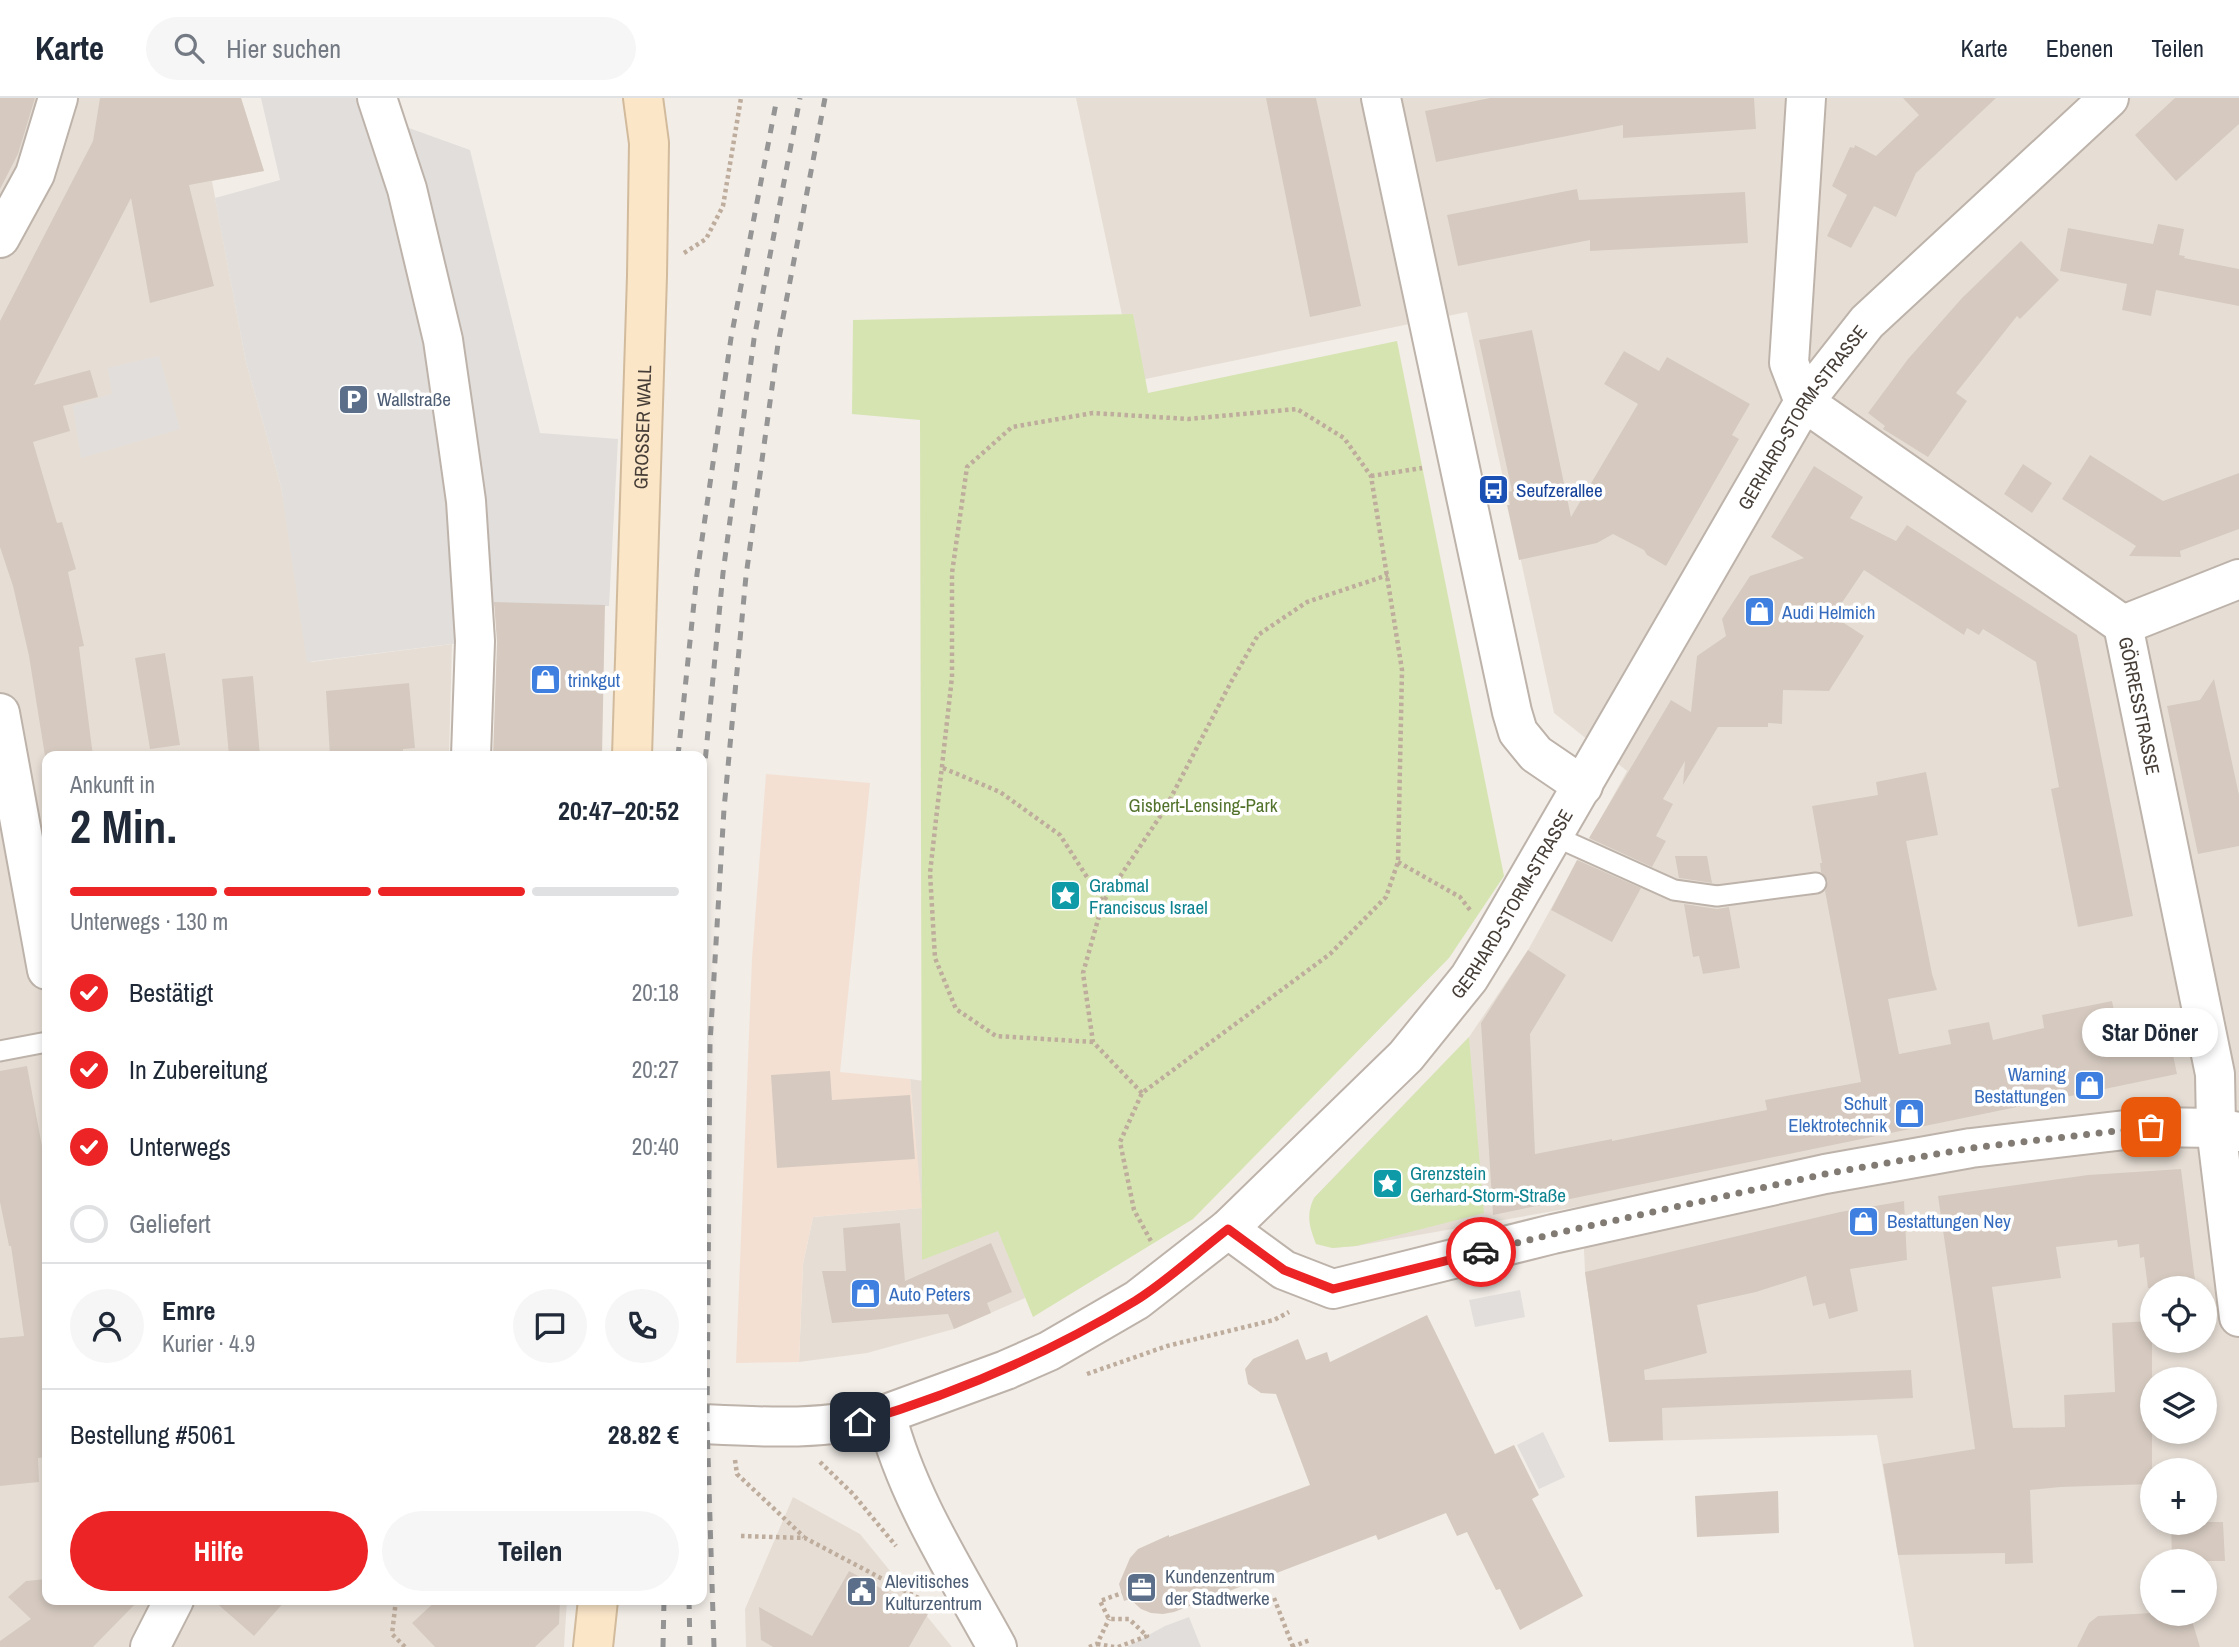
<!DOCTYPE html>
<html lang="de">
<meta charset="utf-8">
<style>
body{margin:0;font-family:"Archivo Narrow",sans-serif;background:#f6f6f7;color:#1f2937;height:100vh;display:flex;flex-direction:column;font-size:26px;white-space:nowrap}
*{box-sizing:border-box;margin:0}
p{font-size:23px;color:#747a83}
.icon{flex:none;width:38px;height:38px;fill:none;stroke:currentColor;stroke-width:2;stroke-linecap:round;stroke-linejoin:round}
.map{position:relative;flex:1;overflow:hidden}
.panel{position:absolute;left:42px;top:653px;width:665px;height:854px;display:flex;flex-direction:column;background:#fff;border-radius:14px;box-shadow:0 4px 10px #0003}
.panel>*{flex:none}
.tools{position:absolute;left:2140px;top:1178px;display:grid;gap:14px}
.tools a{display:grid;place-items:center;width:77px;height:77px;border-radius:50%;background:#fff;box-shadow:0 4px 10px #0003;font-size:35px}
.pin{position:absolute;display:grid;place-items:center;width:60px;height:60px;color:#fff;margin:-30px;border-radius:14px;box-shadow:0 4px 10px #0006}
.courier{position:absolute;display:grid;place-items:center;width:70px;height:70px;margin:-35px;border:5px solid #ec2426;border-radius:50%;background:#fff;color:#222;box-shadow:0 2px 9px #0007}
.bubble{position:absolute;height:49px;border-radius:24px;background:#fff;box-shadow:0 4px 10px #0003;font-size:23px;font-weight:700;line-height:49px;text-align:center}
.head em{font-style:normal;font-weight:700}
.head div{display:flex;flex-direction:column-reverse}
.head{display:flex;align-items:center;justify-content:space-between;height:119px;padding:0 28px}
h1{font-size:46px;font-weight:700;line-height:52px}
.bar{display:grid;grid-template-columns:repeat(4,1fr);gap:10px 7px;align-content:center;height:84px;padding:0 28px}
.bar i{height:9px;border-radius:5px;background:#e0e1e3}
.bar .current{background:#ec2426}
.bar p{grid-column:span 4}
.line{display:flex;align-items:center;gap:18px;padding:0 28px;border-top:2px solid #e0e1e3}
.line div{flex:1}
.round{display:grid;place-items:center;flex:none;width:74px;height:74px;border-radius:37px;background:#f6f6f7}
ol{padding:0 28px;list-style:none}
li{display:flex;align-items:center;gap:21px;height:77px}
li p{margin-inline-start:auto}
li .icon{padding:7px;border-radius:50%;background:#ec2426;color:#fff;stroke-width:4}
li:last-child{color:#747a83}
li i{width:38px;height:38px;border:4px solid #e0e1e3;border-radius:50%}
.primary-button{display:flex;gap:14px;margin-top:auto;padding:14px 28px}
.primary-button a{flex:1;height:80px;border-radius:42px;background:#ec2426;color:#fff;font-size:28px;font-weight:700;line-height:80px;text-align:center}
.primary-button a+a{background:#f6f6f7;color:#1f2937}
header{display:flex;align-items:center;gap:42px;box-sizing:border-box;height:98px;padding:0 35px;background:#fff;border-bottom:2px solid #e0e1e3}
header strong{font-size:33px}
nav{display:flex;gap:38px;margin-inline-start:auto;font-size:24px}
.search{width:490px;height:63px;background:#f6f6f7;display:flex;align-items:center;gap:18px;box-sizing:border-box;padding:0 24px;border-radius:38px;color:#747a83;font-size:26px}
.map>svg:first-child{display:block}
.residential{fill:#e6ded5;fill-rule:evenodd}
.commercial{fill:#f3e0d3}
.green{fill:#d6e4b2}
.parking{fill:#e1dedb}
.building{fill:#d6cac0}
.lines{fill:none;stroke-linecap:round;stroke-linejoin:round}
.service-casing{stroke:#bdb3aa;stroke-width:23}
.minor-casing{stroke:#bdb3aa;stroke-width:42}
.tertiary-casing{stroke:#bdb3aa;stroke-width:42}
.secondary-casing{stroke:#d2bb9c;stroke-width:42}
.path{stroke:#beac9c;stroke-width:4.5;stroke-dasharray:3.5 3.5;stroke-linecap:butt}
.service{stroke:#fff;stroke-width:19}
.minor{stroke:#fff;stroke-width:38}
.tertiary{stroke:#fff;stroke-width:38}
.secondary{stroke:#fbe6c8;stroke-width:38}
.rail{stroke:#959595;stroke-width:5;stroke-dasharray:9 9;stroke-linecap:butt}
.done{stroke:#827b74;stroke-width:7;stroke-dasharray:0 12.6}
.route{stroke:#ec2426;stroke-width:9}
.labels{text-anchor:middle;stroke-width:7;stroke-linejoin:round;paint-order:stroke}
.service-label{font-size:19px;fill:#4e5e75;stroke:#fff;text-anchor:start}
.street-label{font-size:19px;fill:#453d36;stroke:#fff}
.transit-label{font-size:19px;fill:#164399;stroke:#fff;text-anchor:start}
.shop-label{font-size:19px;fill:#366cbe;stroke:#fff;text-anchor:start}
.park-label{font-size:19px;fill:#53732d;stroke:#fff}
.culture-label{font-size:19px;fill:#0d838f;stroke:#fff;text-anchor:start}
</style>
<header>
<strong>Karte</strong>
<div class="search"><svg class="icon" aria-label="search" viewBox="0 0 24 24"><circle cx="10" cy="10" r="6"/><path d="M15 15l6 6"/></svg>Hier suchen</div>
<nav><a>Karte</a><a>Ebenen</a><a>Teilen</a></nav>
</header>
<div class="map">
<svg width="2239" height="1549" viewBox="0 0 2239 1549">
<rect width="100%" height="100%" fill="#f2ede7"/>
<g class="residential">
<polygon points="0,0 241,0 264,73 212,83 246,264 281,388 311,564 452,546 449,658 47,658 47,1502 567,1502 564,1549 0,1549"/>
<path d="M1076,0H2239V1549H1914L1877,1337L1609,1344L1585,1174L1582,1108L1356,1148L1332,1150L1314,1100L1469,939L1528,852L1627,673L1554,615L1467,214L1136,283ZM2152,1190H2205V1242H2152ZM2152,1281H2205V1334H2152ZM2152,1372H2205V1424H2152ZM2152,1463H2205V1516H2152Z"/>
<polygon points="910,981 987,992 1025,1200 954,1231 867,1255 799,1264 803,1166 813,1119 921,1110"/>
<polygon points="793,1399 860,1436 952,1549 746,1549 745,1511"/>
</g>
<polygon class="commercial" points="766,676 870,685 840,974 910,981 922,1110 813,1119 803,1166 799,1264 736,1265 752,861"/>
<g class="green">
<polygon points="1133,216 1148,295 1397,243 1504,778 1449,860 1193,1121 1033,1219 998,1133 922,1162 920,322 852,316 853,222"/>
<path d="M1469,939L1484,1115L1356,1148L1332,1150L1316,1146C1309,1128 1306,1117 1314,1100Z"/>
</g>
<g class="parking">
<polygon points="261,0 377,0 384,21 470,52 540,335 618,341 609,508 493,508 473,504 475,543 307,564 281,388 246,264 215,100 280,82"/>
<polygon points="159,258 180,331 81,360 73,308 112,296 108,270"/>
<polygon points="1520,1192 1525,1219 1475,1229 1469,1202"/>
<polygon points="1543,1334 1565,1379 1539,1391 1517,1347"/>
<polygon points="1189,1519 1201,1549 1127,1549 1165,1528"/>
</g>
<g class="building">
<polygon points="0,0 35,0 18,56 0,91"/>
<polygon points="100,0 241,0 264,73 189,87 214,188 150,205 131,100 34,287 90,272 98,299 63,308 70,333 33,344 57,425 62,424 76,471 68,474 84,548 79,549 93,658 45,658 29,558 13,488 0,449 0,223 93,43"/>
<polygon points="1266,0 1316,0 1361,208 1310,219"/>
<polygon points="1490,0 1754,0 1756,31 1623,40 1623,27 1436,64 1425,13"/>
<polygon points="1903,0 1996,0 1916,75 1896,119 1874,108 1851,150 1827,138 1847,97 1832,88 1850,49 1854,50 1855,47 1876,58 1919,17"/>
<polygon points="2175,0 2239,0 2239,26 2176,83 2135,37"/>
<polygon points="1577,91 1579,102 1745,94 1748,145 1590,153 1590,142 1458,168 1447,117"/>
<polygon points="2158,126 2184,131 2179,157 2185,158 2184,160 2239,171 2239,208 2156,192 2151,218 2122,212 2127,186 2060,173 2068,130 2153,146"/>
<polygon points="2021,143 2059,182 2020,221 2017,218 1956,295 1967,303 1928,359 1883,331 1885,328 1868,315 1908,261 1962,200"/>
<polygon points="1532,232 1571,419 1638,306 1604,286 1624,253 1659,273 1667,259 1750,306 1732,337 1739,341 1666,468 1647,457 1644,452 1613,436 1597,445 1519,462 1507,407 1510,407 1508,394 1512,393 1479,242"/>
<polygon points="2090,357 2163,403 2239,375 2239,431 2180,453 2181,459 2129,458 2136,448 2062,401"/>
<polygon points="2023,366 2052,385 2032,415 2004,396"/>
<polygon points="1814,368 1863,399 1850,420 1896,443 1907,427 2077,537 2133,818 2078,829 2051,691 2059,689 2036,564 1983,531 1979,537 1967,530 1964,537 1864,472 1833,518 1864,538 1829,593 1783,592 1782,626 1768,625 1768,629 1718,629 1683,687 1685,663 1663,701 1673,706 1656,738 1666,743 1652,769 1589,740 1671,602 1691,614 1697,558 1726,538 1722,521 1750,478 1804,460 1771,439"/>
<polygon points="494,504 605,507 602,658 493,658 497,544"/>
<polygon points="165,555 180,647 150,651 135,560"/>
<polygon points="253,578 260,658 229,658 222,581"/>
<polygon points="2214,581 2239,697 2239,748 2198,756 2167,608 2200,602"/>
<polygon points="409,585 415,650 403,651 403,658 330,658 326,593"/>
<polygon points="1926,674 1938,737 1906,743 1932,876 1937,892 1888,901 1899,956 1951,946 1948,932 1989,924 1993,942 2044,930 2042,917 2112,903 2119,935 2142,930 2144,938 2168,933 2177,976 1493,1117 1481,925 1528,852 1566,877 1530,936 1535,1056 1612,1041 1612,1043 1767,1012 1765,1002 1861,984 1825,793 1828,783 1821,774 1820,765 1822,765 1812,708 1878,697 1876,684"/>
<polygon points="1675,758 1707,758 1712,785 1679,780"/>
<polygon points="1577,762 1641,790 1612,844 1551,812"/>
<polygon points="1684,806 1717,811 1729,809 1740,870 1703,876 1699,858 1693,859"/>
<polygon points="27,968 47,1075 47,1359 38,1360 39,1384 0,1388 0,1240 24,1238 11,1148 9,1148 0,1104 0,973"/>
<polygon points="830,973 832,1002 910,997 915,1061 777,1070 771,977"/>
<polygon points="2181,1071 2196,1190 2148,1190 2144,1159 2140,1160 2139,1146 2118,1149 2117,1142 2056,1149 2061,1180 1992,1189 2013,1330 2065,1329 2064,1297 2115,1294 2112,1225 2152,1223 2152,1386 2061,1389 2030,1392 2033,1465 2005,1466 2005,1455 1898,1457 1883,1366 1975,1351 1938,1098 2088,1077"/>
<polygon points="1904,1103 1907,1162 1850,1171 1858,1213 1829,1221 1825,1205 1813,1208 1806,1178 1756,1194 1697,1207 1707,1255 1644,1272 1645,1282 1911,1272 1913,1300 1662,1310 1663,1342 1609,1344 1585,1174 1840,1114"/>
<polygon points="900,1125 905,1183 991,1145 1012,1194 987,1205 991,1215 954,1231 948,1216 832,1225 822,1173 846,1173 843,1130"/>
<polygon points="1427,1217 1495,1356 1514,1347 1539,1397 1532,1401 1583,1498 1520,1532 1500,1491 1496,1492 1467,1434 1457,1438 1446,1415 1378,1442 1376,1437 1174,1514 1163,1516 1151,1515 1141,1511 1130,1501 1124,1503 1119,1486 1130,1460 1138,1451 1169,1437 1169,1439 1310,1387 1276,1296 1261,1295 1248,1286 1245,1271 1253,1261 1298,1241 1306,1262 1327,1254 1330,1264"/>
<polygon points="1778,1393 1779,1435 1697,1439 1695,1398"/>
<polygon points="2171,1424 2223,1424 2225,1463 2172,1463"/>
<polygon points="849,1473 928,1516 909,1549 773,1549 761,1542 759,1509 812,1538"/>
<polygon points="47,1481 47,1502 139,1502 93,1549 0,1549 0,1543 31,1521 8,1499 26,1483"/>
<polygon points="213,1502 286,1502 254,1538"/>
<polygon points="437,1502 560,1502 559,1526 535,1549 435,1549 412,1525"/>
<polygon points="2152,1515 2190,1516 2200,1549 2077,1549 2089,1525 2098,1518"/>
</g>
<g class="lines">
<defs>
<g id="service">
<polyline points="1554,738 1674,792 1717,798 1816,785"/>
<polyline points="0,953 47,944"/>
</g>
<g id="minor">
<polyline points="377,0 407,91 443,242 457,339 466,403 475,543 471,658"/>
<polyline points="1381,0 1512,614 1518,634 1536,656 1583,688"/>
<path id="s1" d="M1806,0L1789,265L1804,304L2123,527L2215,976L2216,1030L2239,1219"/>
<polyline points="0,140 35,76 58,0"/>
<polyline points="2123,527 2239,481"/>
<polyline points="0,615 47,872"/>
<polyline points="1228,1131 1284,1172 1333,1191 1553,1136 1825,1076 1971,1050 2151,1029 2216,1030 2239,1034"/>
<path id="s2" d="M886,1316L1006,1272L1049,1253L1137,1202L1228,1131L1406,958L1469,880L1493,841L1804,304L1867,224L2109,0"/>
<polyline points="150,1549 174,1502"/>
</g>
<path id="tertiary" d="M702,1326C762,1329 827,1333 886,1316C907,1399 956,1474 997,1549"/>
<g id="secondary">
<path id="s3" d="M632,658L647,178L649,45L643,0"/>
<polyline points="593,1549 598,1502"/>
</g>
</defs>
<use href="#service" class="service-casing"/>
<use href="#minor" class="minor-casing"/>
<use href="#tertiary" class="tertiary-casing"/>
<use href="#secondary" class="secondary-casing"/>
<g class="path">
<polyline points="684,155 706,141 723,108 741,0"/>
<polyline points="1371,378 1422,370"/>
<polyline points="943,670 1000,694 1060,737 1103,804"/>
<polyline points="1398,764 1460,799 1470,812"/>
<polyline points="1093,944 996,938 956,911 935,860 930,775 952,579 952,475 967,369 1012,329 1093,315 1188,321 1297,311 1344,340 1371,378 1402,572 1398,764 1386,799 1330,856 1142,995 1120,1044 1134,1112 1152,1145"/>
<polyline points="1142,995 1093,944 1083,875 1103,804 1165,711 1231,584 1258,537 1307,504 1388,477"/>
<polyline points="1087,1276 1167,1248 1274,1222 1289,1214"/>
<polyline points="735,1362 737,1376 804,1439"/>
<polyline points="820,1364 853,1396 896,1448"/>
<polyline points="741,1438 805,1440 928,1505"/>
<polyline points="1274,1500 1293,1549"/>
<polyline points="396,1502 392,1536 405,1549"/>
<polyline points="1097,1546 1114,1549"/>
<polyline points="1089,1549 1097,1546 1109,1521"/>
<polyline points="1118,1549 1147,1538 1129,1521 1109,1521 1100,1503 1122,1495"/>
<polyline points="1292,1549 1310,1542"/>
</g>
<use href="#service" class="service"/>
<use href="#minor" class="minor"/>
<use href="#tertiary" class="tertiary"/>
<use href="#secondary" class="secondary"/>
<g class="rail">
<polyline points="678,658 697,476 731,240 777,0"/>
<polyline points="702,696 723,475 754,241 800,0"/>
<polyline points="689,1502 690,1549"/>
<polyline points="663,1549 664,1502"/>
<polyline points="714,1549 707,1326 710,946 724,711 746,478 778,246 825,0"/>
</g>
</g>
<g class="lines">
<polyline class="done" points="1481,1154 1553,1136 1825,1076 1971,1050 2151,1029"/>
<path class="route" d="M860,1324C957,1295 1048,1256 1135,1203C1166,1184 1198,1154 1228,1131L1284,1172L1333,1191L1481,1154"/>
</g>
<defs>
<symbol id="parking-square" viewBox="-11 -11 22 22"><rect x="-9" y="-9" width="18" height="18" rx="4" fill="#5c6f8a" stroke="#fff"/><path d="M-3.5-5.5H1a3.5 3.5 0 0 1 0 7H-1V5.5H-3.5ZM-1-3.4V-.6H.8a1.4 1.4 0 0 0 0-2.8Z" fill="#fff"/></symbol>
<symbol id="bus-square" viewBox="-11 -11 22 22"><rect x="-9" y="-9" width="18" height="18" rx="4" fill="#1a4fb4" stroke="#fff"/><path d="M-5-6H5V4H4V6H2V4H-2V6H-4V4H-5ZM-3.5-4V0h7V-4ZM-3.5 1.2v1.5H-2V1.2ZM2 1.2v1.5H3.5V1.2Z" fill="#fff"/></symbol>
<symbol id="shop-square" viewBox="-11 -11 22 22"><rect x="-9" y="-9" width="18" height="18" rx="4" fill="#3f7fe0" stroke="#fff"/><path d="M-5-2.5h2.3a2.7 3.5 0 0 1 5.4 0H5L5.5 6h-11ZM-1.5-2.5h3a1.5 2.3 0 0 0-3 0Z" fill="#fff"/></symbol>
<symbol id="sight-square" viewBox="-11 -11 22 22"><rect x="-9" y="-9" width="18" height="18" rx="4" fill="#0f9aa8" stroke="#fff"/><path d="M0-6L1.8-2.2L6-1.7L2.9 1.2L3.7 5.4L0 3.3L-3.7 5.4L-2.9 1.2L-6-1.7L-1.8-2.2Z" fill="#fff"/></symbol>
<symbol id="office-square" viewBox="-11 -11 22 22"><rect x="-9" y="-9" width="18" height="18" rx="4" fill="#5c6f8a" stroke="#fff"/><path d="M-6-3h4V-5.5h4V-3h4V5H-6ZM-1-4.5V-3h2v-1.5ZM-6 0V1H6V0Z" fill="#fff"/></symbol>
<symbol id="civic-square" viewBox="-11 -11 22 22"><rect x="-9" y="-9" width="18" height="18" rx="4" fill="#5c6f8a" stroke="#fff"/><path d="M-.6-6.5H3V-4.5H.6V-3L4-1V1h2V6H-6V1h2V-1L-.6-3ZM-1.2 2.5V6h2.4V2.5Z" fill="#fff"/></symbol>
</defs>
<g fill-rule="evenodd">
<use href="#parking-square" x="336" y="284" width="35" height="35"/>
<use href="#bus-square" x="1476" y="374" width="35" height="35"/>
<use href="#shop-square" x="1742" y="496" width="35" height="35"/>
<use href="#shop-square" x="528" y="564" width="35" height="35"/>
<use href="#sight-square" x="1048" y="780" width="35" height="35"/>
<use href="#shop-square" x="2072" y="970" width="35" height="35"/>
<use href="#shop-square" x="1892" y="998" width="35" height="35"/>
<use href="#sight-square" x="1370" y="1068" width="35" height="35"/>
<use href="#shop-square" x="1846" y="1106" width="35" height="35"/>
<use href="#shop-square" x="848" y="1178" width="35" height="35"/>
<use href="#office-square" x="1124" y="1472" width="35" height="35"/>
<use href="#civic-square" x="844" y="1476" width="35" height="35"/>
</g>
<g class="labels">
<g class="service-label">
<text x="377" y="308">Wallstraße</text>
<text x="1165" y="1485">Kundenzentrum<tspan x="1165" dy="22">der Stadtwerke</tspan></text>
<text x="885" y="1490">Alevitisches<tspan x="885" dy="22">Kulturzentrum</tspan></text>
</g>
<g class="street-label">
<text dy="7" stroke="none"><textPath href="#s2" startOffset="1393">GERHARD-STORM-STRASSE</textPath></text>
<text dy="7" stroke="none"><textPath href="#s3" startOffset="329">GROSSER WALL</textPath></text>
<text dy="7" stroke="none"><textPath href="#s1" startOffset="779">GÖRRESSTRASSE</textPath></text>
<text dy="7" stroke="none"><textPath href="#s2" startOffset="826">GERHARD-STORM-STRASSE</textPath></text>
</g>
<g class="transit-label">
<text x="1516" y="399">Seufzerallee</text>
</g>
<g class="shop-label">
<text x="1782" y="521">Audi Helmich</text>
<text x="568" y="589">trinkgut</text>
<text x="2066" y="983" text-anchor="end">Warning<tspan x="2066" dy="22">Bestattungen</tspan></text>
<text x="1887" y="1012" text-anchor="end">Schult<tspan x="1887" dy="22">Elektrotechnik</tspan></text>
<text x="1887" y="1130">Bestattungen Ney</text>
<text x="889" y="1203">Auto Peters</text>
</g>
<g class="park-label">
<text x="1203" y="714">Gisbert-Lensing-Park</text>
</g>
<g class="culture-label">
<text x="1089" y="794">Grabmal<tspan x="1089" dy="22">Franciscus Israel</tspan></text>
<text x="1410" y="1082">Grenzstein<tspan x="1410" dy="22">Gerhard-Storm-Straße</tspan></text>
</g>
</g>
</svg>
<div class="tools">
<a><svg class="icon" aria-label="locate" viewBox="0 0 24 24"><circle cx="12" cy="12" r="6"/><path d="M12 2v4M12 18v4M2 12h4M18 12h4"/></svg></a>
<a><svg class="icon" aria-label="layers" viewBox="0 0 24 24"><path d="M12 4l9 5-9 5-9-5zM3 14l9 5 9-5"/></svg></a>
<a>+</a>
<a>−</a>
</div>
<div class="pin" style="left:2151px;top:1029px;background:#ea580c"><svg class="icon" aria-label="bag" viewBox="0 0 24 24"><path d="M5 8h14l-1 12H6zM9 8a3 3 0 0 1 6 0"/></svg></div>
<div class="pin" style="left:860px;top:1324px;background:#1f2937"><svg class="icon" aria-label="home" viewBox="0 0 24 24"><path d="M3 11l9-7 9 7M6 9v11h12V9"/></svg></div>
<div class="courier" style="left:1481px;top:1154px"><svg class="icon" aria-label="car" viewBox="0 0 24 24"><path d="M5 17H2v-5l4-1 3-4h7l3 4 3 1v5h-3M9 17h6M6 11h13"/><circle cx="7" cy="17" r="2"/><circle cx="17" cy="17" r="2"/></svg></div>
<div class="bubble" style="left:2082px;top:910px;width:136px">Star Döner</div>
<section class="panel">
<div class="head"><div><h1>2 Min.</h1><p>Ankunft in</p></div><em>20:47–20:52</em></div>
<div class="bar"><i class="current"></i><i class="current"></i><i class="current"></i><i></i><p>Unterwegs · 130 m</p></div>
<ol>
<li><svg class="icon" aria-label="check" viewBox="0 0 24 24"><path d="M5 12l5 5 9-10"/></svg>Bestätigt<p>20:18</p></li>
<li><svg class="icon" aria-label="check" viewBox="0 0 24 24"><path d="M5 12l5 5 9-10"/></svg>In Zubereitung<p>20:27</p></li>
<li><svg class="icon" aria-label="check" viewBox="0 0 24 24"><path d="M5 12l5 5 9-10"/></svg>Unterwegs<p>20:40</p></li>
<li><i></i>Geliefert</li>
</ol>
<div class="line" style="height:126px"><a class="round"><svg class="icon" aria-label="person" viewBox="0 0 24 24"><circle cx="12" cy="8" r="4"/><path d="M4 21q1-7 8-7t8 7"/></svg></a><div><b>Emre</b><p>Kurier · 4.9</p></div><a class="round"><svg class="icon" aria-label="chat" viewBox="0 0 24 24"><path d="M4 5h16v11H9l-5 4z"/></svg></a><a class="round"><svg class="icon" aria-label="phone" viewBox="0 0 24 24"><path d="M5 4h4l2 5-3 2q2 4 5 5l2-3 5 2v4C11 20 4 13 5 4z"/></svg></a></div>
<div class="line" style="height:91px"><div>Bestellung #5061</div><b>28.82 €</b></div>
<div class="primary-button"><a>Hilfe</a><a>Teilen</a></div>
</section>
</div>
